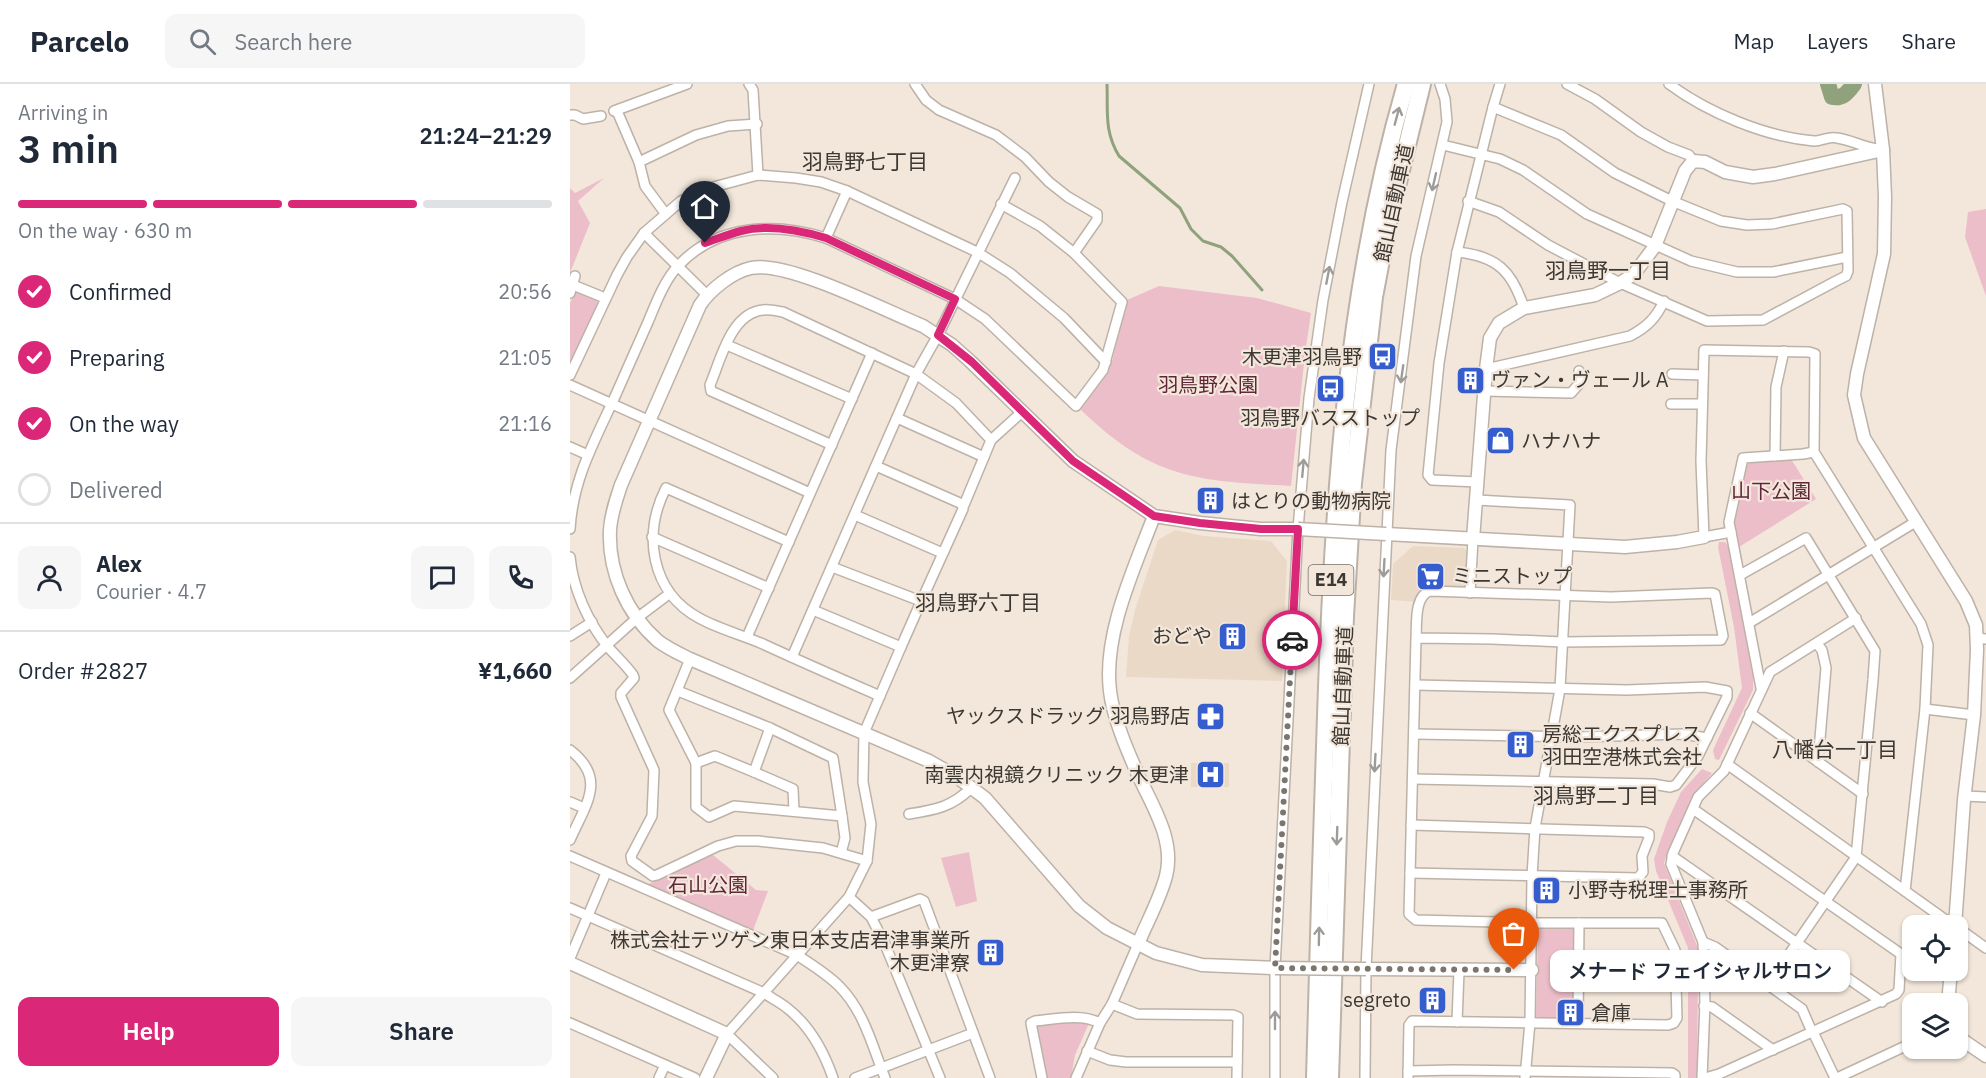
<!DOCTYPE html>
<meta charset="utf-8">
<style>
body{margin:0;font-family:"IBM Plex Sans","Noto Sans JP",sans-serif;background:#f6f6f7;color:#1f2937;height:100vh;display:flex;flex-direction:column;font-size:22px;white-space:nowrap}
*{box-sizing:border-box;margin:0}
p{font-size:20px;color:#747a83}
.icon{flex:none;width:33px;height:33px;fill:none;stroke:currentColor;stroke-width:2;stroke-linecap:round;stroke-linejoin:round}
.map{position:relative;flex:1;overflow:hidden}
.sheet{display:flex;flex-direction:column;background:#fff;width:570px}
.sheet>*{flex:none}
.tools{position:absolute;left:1332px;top:831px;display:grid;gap:12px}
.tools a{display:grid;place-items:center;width:66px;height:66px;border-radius:12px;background:#fff;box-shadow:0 2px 4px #0004;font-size:30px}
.pin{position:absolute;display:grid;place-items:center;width:51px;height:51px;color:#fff;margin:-62px -26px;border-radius:50% 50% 50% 0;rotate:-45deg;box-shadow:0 0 6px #0007}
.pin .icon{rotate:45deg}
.courier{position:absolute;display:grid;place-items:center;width:60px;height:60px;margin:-30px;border:4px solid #db2777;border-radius:50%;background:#fff;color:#222;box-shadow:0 2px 8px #0007}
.bubble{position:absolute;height:42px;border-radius:12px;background:#fff;box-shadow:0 2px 4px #0004;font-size:20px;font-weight:600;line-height:42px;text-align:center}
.headline em{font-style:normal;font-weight:600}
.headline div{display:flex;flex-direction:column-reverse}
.headline{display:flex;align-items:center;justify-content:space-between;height:102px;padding:0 18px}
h1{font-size:39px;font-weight:600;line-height:45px}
.bar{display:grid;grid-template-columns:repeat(4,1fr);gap:9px 6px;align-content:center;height:72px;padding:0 18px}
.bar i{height:8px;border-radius:4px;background:#e0e1e3}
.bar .on{background:#db2777}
.bar p{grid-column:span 4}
.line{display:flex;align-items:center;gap:15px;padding:0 18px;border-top:2px solid #e0e1e3}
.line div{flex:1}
.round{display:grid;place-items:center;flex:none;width:63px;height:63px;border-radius:12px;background:#f6f6f7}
ol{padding:0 18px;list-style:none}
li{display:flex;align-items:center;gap:18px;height:66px}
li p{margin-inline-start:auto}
li .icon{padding:6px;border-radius:50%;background:#db2777;color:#fff;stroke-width:4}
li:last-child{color:#747a83}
li i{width:33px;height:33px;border:3px solid #e0e1e3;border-radius:50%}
.button{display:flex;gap:12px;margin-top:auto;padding:12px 18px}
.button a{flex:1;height:69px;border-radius:12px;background:#db2777;color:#fff;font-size:24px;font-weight:600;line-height:69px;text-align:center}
.button a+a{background:#f6f6f7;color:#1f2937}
header{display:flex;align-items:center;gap:36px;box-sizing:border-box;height:84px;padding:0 30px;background:#fff;border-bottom:2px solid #e0e1e3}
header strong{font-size:28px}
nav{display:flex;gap:33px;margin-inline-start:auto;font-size:21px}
.search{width:420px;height:54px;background:#f6f6f7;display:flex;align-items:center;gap:15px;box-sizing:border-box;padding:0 21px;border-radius:12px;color:#747a83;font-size:22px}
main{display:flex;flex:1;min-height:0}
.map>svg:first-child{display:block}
.built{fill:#ebd9c8}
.green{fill:#ecbeca}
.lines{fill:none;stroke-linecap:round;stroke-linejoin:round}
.stream{stroke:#8fa27b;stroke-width:3}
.river{stroke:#8fa27b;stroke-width:16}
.minor-casing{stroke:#bdb2a7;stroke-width:12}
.tertiary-casing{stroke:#bdb2a7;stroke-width:15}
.motorway-casing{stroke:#bdb2a7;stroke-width:20}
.minor{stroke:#fff;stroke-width:9}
.tertiary{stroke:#fff;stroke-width:12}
.motorway{stroke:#fff;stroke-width:16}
.tertiary-bridge-casing{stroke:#bdb2a7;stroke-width:15;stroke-linecap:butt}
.tertiary-bridge{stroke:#fff;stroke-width:12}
.oneway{stroke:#9e9c99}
.done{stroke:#7c756e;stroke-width:6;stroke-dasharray:0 10.8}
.route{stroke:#db2777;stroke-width:8}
.labels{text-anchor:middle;stroke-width:4.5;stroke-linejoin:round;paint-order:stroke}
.shield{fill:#f3e7db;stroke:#736c65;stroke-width:1.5}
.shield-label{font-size:18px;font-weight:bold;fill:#3c3833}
.street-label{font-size:20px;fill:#3c3833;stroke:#f3e7db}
.poi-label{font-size:20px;fill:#3c3833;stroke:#f3e7db;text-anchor:start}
.park-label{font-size:20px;fill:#62263a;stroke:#f3e7db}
.neighbourhood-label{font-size:21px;fill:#3c3833;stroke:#f3e7db}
</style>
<header>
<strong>Parcelo</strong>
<div class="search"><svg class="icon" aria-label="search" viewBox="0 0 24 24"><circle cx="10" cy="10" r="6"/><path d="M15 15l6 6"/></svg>Search here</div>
<nav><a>Map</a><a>Layers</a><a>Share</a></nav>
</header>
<main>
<section class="sheet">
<div class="headline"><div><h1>3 min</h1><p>Arriving in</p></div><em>21:24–21:29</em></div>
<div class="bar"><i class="on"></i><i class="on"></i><i class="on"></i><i></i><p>On the way · 630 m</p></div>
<ol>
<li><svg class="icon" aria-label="check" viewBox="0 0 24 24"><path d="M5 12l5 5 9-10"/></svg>Confirmed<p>20:56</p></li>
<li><svg class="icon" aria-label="check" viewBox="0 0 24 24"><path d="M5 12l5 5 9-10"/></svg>Preparing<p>21:05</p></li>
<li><svg class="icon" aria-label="check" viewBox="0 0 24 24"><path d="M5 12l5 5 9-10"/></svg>On the way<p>21:16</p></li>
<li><i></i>Delivered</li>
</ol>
<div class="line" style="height:108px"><a class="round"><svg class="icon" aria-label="person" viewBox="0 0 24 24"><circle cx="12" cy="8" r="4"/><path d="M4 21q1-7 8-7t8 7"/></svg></a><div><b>Alex</b><p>Courier · 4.7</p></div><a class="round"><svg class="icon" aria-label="chat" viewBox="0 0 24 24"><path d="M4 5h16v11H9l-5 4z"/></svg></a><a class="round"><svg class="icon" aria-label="phone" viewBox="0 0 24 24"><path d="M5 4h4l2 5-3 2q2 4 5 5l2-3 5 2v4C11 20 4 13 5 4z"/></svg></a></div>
<div class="line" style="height:78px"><div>Order #2827</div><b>¥1,660</b></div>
<div class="button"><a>Help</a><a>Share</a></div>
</section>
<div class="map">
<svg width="1416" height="994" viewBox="0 0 1416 994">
<rect width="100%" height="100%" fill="#f3e7db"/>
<g class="built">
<polygon points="605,446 634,452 701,457 717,477 712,597 556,593 559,552 565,526 588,456"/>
<polygon points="843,462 894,464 898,469 896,501 894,504 850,505 848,518 821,516 823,480"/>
<rect x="621" y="679" width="38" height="24"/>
</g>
<g class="green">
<polygon points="34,94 8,117 20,139 0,189 0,104 5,109"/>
<polygon points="1416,125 1416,212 1395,153 1398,128"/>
<path d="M589,202L687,214L741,229L735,270L721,402C626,397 582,395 510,325L515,314L541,281L557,216Z"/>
<polygon points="8,208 27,216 28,220 0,285 0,219 4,210"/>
<polygon points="1221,375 1246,415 1169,463 1164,434 1175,382 1180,379"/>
<polygon points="1149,458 1155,458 1158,462 1183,593 1183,606 1149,676 1145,675 1143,666 1172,604 1164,543 1148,463"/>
<polygon points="1132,685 1142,689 1121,714 1098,767 1094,779 1128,864 1127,879 1123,881 1120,878 1118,864 1086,787 1084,775 1097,738 1111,708"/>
<polygon points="399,768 407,817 386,823 371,774"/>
<polygon points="143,771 186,806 198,807 182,849 76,801"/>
<polygon points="970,842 1004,844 1006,847 1005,933 1002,936 968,935 966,932 968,845"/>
<polygon points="1120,891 1126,891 1128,894 1127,994 1118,994 1118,895"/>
<polygon points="520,937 505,971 501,994 474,994 464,941 467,939"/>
</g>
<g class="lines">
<path class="stream" d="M537,0C538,28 534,47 549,72L610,124L621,145L633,157L651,163L662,172L692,206"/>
<path class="river" d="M1258,0L1262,13C1273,15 1278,8 1284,0"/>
<defs>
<g id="minor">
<polyline points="179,0 183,6 188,91"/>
<polyline points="345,0 356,16 369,26 426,51 455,73 479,98 498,113 527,130 527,136 504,169"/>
<polyline points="997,0 1025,15 1071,48 1098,63 1119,71 1123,77"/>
<path d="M1099,0C1138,29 1196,53 1244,57C1252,57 1259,52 1267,54C1281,56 1293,63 1307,65"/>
<polyline points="44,27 117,0"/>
<polyline points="47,27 69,78 75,102 95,129"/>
<polyline points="0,31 5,31 13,35 31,32"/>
<polyline points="873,61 930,75 953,86 1017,130 1121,177 1167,188 1203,188 1277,173"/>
<polyline points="69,78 126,51 158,42 187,40"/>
<polyline points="898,117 929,128 978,161 1050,199 1137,237 1193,236 1266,197 1276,192 1278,187 1277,127 1273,125 1202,140 1177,141 1151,137 1102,117 1045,89 991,51 923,23"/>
<polyline points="74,149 137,211"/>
<polyline points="256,154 277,107"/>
<path d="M887,168C927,172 942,187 954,224"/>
<polyline points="3,201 35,214"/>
<polyline points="0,209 5,192"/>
<polyline points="157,261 282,315"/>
<path d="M916,285L1060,252C1077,243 1086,234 1094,217"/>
<polyline points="1102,290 1133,291"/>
<polyline points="0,291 47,191 57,173 74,149 111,117 136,105 188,91 226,94 251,98 277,107 407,168 440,189 494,234 536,278"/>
<polyline points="0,301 240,409"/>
<polyline points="915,307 1001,309 1009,300 1009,287"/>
<polyline points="1101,320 1132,320"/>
<polyline points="421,356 452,328"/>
<path d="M262,361L141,307L140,301C151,275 161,229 193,226C199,225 207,227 213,228L346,290L386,319L421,356L414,373L327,334"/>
<polyline points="0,363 18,371"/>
<polyline points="1205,372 1206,303 1214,267"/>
<polyline points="908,398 862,396 858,391 869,279 887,168 923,23 930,0"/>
<polyline points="907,416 1000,421 990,605 965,744 962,792 960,938 955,994"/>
<polyline points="394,421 414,373"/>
<polyline points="285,431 370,468 374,467 393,425 392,420 306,382"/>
<path d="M0,445C3,393 26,355 47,308C57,285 68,261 78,238C86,219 94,197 108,182C147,140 205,138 256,154L385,215L415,235L506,322L533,286L552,218L504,169L470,142L431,120"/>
<polyline points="1161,448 1134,453 1131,377 1134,266 1239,268 1245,270 1244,368 1351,540 1358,561 1355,625 1335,807"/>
<polyline points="82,453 199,504"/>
<path d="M219,458L96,404C72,450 81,508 129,534C149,545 172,551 193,560C232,578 271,595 310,612"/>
<path d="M0,473C3,505 18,538 38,563C46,572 56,581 63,591L64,594L51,609V613L84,686L82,732L61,772L62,777L83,792L87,791L148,762L166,757H188L253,764L297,777"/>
<polyline points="1170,491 1236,454 1305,567 1303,596 1286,773 1198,901"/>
<polyline points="900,509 903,455"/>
<polyline points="350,520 374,467"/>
<polyline points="243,526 331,563 350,520 348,516 262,483"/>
<polyline points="1179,539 1347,437"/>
<polyline points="0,552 22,538"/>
<polyline points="177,553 302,269"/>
<polyline points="1407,554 1416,555"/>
<polyline points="1247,560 1252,566 1256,584 1248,678"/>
<polyline points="222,573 346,290 368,251 445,94"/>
<polyline points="120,575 99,626 126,679 126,723 139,733 164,722 272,732 275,754 271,769"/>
<polyline points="0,594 67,534 99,510"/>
<polyline points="1191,604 1159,438 1173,374 1233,370 1244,368"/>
<polyline points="108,607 200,644 263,674 272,732"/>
<polyline points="1355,625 1404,631"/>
<polyline points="1180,629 1293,710"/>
<polyline points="200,644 184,688 223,705 224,727"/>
<polyline points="845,650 1008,653 1113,650 1137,654"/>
<path d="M0,666C38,695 15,721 0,756"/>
<polyline points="126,679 145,672 184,688"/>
<polyline points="1157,680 1384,842"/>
<polyline points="843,695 1083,700 1100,703 1106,701 1128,672 1157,613 1157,607 1135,603 1057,606 845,601"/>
<polyline points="1395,712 1416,713"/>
<polyline points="0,718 14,724"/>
<polyline points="1123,725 1331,870 1329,906 1326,910 1149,990 1135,994"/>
<path d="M339,730C365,726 382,723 401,704"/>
<path d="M0,772L227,871C241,880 257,890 269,902C294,927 302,961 315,994"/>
<polyline points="1102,772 1312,918"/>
<polyline points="840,789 1068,794 1073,788 1072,772 1079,754 1079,750 1074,748 841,741"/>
<polyline points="279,813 301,833 314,858 370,994"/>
<path d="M0,824L194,909C201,914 210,918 217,924C239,941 254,968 263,994"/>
<polyline points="301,833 350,815 354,817 420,994"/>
<polyline points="1388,844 1416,864"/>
<polyline points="1133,858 1145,863 1232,925 1242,948"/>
<polyline points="0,874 36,789"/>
<polyline points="1009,888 1106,888"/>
<polyline points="542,920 567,930 663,931 668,933 667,994"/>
<polyline points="1134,922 1142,923 1203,966"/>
<polyline points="887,938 889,887"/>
<polyline points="0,939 125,994"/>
<polyline points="1008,939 1009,839"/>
<polyline points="1243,948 1265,994"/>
<polyline points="517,967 540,976 556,978 667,978"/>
<polyline points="838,987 884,986 1102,989 1105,991 1105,994"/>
<polyline points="89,994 95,981"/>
<polyline points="203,994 157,950 279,813 297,777 301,740 293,698 294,649 331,563"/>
<polyline points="285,994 403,949"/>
<path d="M472,994L461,939L465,937C485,935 512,929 530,939"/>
<polyline points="506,994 530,939 542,920 568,860"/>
<polyline points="705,994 705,884 728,445 739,314 753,216 772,118 799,0"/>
<polyline points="795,994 796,885 821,366 846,172 877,38 875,15 870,0"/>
<path d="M838,994L839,941L842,937L1098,941L1104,939L1107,934L1105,866L1092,839H962L846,836L839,830L846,554C847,540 844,512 860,507L1041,513L1142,509L1145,510L1153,552L1151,556L993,558L922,555L846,554"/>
<polyline points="1132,994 1135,919 1133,858 1101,780 1103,769 1128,713 1154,687 1200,588 1286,534"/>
<polyline points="1267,994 1342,959"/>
</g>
<g id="tertiary">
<polyline points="1305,0 1313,66 1315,113 1314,170 1287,290 1284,311 1294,354 1396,517 1406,541 1407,566 1404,631 1394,716 1385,842"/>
<polyline points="816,450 1055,463 1107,458 1134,453"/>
<polyline points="903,455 916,285 920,254 929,239 954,224 1025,211 1050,199 1064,190 1085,162 1115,87 1123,77 1135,78 1155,88 1183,93 1205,90 1313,66"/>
<path d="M568,860C577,838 590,815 596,792C605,758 584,724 569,693C558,668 543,634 540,607C533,550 564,485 584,432"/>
<polyline points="0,879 157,950 136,994"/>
<path d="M705,884L632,881L586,869L537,844L509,822L415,714L387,693L359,677L120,575C110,570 97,564 88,557C57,530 38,488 40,446C41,430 46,416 51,401L130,221C140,206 162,188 181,184C217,176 316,227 353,242L382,261L400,277L503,377L584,432L630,439L691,445H728"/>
<polyline points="796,885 962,886"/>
<polyline points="1378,920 1381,886"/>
<polyline points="1388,953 1416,972"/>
</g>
<g id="motorway">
<path d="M745,994C748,873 752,753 756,632C763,419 776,206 836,0"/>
<polyline points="760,994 775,532 783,399 804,213 818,139 852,0"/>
</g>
</defs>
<use href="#minor" class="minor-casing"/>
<use href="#tertiary" class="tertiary-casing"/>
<use href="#motorway" class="motorway-casing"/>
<use href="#minor" class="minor"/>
<use href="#tertiary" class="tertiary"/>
<use href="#motorway" class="motorway"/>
<defs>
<g id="tertiary-bridge">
<polyline points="728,445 816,450"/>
<polyline points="705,884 796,885"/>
</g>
</defs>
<use href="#tertiary-bridge" class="tertiary-bridge-casing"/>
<use href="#tertiary-bridge" class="tertiary-bridge"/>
</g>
<defs><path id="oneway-shaft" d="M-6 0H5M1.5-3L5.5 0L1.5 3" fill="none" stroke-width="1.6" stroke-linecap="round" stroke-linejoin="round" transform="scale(1.5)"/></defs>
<g class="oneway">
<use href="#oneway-shaft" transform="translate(827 32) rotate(-75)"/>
<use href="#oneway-shaft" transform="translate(864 98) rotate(103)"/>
<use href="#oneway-shaft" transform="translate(758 191) rotate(-79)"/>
<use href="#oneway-shaft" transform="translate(832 290) rotate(98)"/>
<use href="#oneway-shaft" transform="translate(733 384) rotate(-85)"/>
<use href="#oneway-shaft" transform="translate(814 484) rotate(93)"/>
<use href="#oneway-shaft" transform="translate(805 679) rotate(93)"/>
<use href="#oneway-shaft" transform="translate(767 752) rotate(92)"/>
<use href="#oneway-shaft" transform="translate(749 852) rotate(-89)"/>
<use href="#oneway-shaft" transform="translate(705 936) rotate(-90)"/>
</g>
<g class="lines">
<polyline class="done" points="722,556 705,884 944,886"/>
<path class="route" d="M135,159C147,155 159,150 171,147C198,140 229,146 256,154L385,215L368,251L402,278L503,377L584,432L630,439L691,445H728L722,556"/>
</g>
<defs>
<symbol id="bus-square" viewBox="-11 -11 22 22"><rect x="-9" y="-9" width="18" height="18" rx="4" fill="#365dcd" stroke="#f3e7db"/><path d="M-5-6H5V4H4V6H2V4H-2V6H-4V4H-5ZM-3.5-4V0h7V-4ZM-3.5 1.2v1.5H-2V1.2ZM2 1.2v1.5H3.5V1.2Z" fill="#fff"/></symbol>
<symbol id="building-square" viewBox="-11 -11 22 22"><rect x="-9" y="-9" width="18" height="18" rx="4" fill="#365dcd" stroke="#f3e7db"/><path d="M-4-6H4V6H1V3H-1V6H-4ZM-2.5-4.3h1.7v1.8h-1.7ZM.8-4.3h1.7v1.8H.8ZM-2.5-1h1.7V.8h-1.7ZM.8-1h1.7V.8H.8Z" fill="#fff"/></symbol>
<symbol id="shop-square" viewBox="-11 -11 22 22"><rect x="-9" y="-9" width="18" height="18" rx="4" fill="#365dcd" stroke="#f3e7db"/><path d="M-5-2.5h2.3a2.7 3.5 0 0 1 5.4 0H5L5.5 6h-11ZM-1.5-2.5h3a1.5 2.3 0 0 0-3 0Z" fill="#fff"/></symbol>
<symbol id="supermarket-square" viewBox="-11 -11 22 22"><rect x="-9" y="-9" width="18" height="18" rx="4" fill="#365dcd" stroke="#f3e7db"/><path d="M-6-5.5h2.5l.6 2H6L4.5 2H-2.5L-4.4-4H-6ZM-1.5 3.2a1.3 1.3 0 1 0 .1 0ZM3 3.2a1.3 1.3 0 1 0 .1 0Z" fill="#fff"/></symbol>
<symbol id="pharmacy-square" viewBox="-11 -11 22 22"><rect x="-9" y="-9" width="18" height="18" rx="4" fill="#365dcd" stroke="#f3e7db"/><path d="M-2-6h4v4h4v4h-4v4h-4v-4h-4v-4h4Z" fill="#fff"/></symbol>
<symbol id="hospital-square" viewBox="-11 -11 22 22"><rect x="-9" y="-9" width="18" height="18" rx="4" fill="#365dcd" stroke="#f3e7db"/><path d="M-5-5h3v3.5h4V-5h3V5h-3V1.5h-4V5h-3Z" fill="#fff"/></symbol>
</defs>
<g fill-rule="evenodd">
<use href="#bus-square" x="796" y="256" width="33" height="33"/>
<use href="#building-square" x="884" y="280" width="33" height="33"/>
<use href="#bus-square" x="744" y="288" width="33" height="33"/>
<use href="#shop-square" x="914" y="340" width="33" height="33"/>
<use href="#building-square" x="624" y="400" width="33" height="33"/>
<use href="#supermarket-square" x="844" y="476" width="33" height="33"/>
<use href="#building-square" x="646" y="536" width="33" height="33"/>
<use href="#pharmacy-square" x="624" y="616" width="33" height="33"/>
<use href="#building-square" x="934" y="644" width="33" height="33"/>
<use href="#hospital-square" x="624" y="674" width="33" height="33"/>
<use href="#building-square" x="960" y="790" width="33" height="33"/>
<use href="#building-square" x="404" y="852" width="33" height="33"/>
<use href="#building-square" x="846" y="900" width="33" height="33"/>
<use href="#building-square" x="984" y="912" width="33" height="33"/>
</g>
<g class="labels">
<rect class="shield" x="738.5" y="481" width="45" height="30" rx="4.5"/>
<g class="shield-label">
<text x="761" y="502">E14</text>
</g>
<g class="street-label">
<text transform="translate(824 119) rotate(-78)" y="7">館山自動車道</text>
<text transform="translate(773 602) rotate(-88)" y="7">館山自動車道</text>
</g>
<g class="poi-label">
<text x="792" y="280" text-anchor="end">木更津羽鳥野</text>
<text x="921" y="303">ヴァン・ヴェール A</text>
<text x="760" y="341" text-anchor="middle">羽鳥野バスストップ</text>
<text x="951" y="364">ハナハナ</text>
<text x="661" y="424">はとりの動物病院</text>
<text x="882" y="499">ミニストップ</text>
<text x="642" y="559" text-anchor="end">おどや</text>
<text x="620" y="639" text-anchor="end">ヤックスドラッグ 羽鳥野店</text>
<text x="972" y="657">房総エクスプレス<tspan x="972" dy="23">羽田空港株式会社</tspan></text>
<text x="619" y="698" text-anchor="end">南雲内視鏡クリニック 木更津</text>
<text x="998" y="813">小野寺税理士事務所</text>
<text x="400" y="863" text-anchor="end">株式会社テツゲン東日本支店君津事業所<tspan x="400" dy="23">木更津寮</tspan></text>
<text x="841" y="923" text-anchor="end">segreto</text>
<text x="1021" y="936">倉庫</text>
</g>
<g class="park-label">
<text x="638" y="308">羽鳥野公園</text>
<text x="1201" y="414">山下公園</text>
<text x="138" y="808">石山公園</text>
</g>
<g class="neighbourhood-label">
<text x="295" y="85">羽鳥野七丁目</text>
<text x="1038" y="194">羽鳥野一丁目</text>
<text x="408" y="526">羽鳥野六丁目</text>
<text x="1265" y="673">八幡台一丁目</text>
<text x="1026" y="719">羽鳥野二丁目</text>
</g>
</g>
</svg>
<div class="tools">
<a><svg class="icon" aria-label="locate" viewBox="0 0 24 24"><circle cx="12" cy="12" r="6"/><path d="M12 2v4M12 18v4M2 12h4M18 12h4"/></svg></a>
<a><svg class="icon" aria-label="layers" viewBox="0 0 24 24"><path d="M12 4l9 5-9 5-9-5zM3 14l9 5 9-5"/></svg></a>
</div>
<div class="pin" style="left:944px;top:886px;background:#ea580c"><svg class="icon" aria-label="bag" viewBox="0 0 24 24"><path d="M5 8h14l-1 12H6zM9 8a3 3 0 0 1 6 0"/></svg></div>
<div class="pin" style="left:135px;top:159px;background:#1f2937"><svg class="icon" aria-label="home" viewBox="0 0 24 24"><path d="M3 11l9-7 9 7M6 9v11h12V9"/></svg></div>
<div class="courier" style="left:722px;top:556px"><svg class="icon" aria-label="car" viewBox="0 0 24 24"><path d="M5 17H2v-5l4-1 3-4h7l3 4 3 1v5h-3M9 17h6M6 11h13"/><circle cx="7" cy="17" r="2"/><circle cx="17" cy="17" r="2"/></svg></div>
<div class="bubble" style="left:980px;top:866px;width:300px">メナード フェイシャルサロン</div>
</div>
</main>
